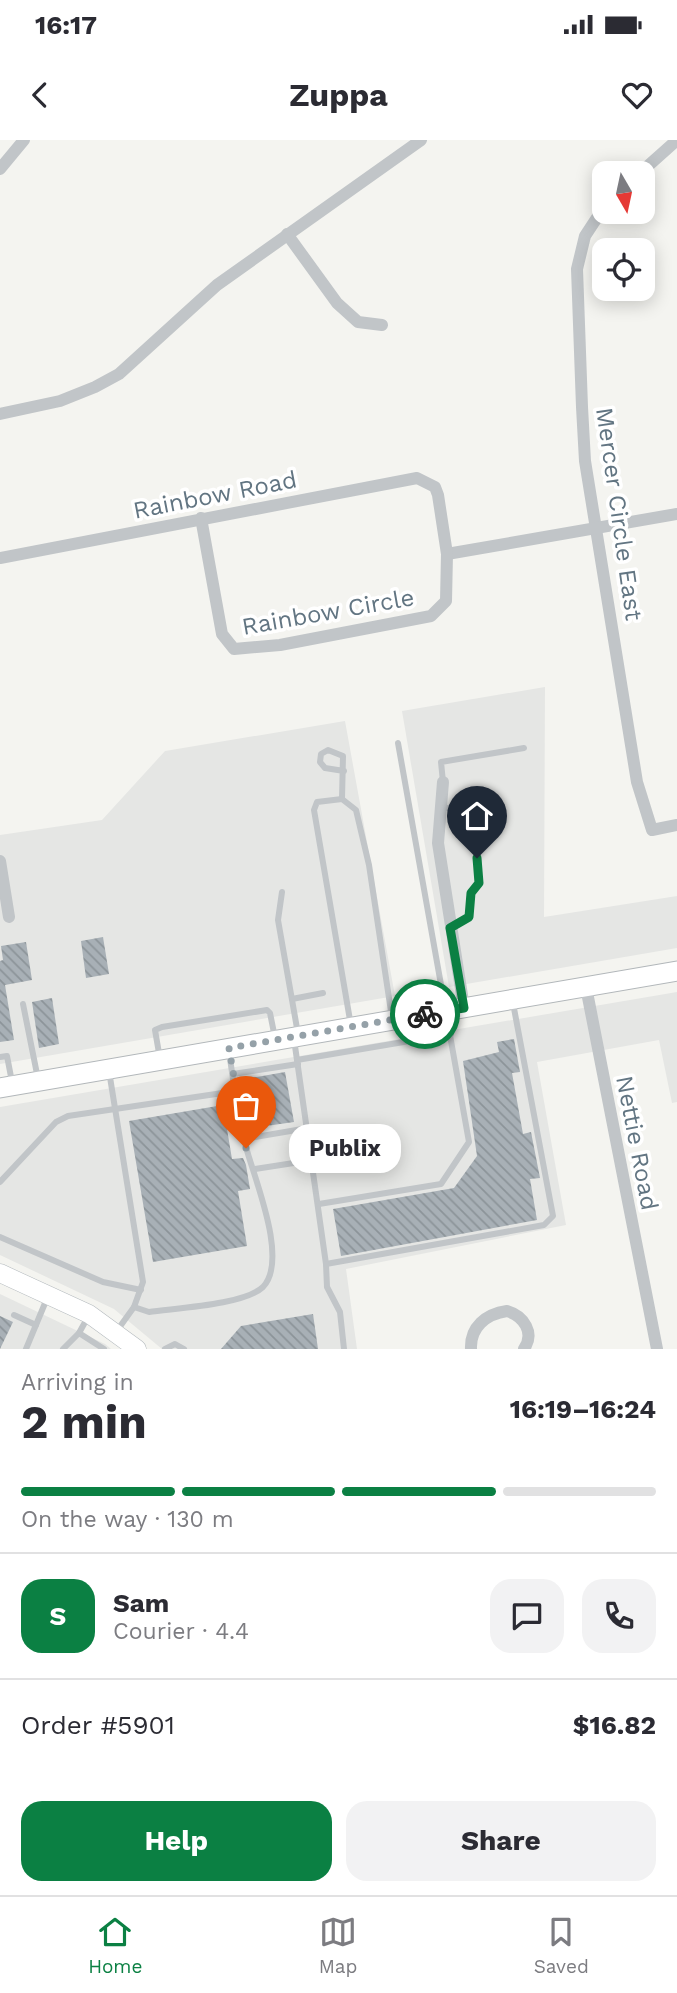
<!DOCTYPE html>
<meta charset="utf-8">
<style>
body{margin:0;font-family:"Work Sans",sans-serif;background:#f2f2f3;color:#2b2b33;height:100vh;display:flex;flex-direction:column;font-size:26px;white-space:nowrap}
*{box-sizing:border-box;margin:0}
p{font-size:23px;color:#7c7c81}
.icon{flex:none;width:38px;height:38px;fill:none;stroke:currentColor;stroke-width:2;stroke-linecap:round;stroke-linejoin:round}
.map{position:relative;height:1209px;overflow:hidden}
.side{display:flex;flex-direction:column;background:#fff;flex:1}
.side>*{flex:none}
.needle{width:46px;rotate:171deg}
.controls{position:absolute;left:592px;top:21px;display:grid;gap:14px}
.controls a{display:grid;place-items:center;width:63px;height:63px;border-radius:14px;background:#fff;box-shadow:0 4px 18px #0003;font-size:35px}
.pin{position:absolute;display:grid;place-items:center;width:60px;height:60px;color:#fff;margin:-72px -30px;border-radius:50% 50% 50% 0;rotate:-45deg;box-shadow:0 0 7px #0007}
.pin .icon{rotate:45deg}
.courier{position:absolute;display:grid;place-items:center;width:70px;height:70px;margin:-35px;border:5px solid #0b8043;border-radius:50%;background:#fff;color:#222;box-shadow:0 2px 9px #0007}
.bubble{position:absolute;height:49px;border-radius:21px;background:#fff;box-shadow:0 4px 18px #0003;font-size:23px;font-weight:700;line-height:49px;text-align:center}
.headline em{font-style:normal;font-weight:700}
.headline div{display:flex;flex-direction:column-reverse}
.headline{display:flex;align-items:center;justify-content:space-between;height:119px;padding:0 21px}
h1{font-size:46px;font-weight:700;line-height:52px}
.bar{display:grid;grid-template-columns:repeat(4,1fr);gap:10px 7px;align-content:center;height:84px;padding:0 21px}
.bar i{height:9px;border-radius:5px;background:#e1e1e2}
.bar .on{background:#0b8043}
.bar p{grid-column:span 4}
.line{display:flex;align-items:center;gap:18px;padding:0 21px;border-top:2px solid #e1e1e2}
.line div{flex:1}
.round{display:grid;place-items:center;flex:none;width:74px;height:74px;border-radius:21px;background:#f2f2f3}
.primary-button{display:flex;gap:14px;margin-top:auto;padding:14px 21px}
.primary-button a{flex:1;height:80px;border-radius:21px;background:#0b8043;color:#fff;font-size:28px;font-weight:700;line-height:80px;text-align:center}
.primary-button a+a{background:#f2f2f3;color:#2b2b33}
.status{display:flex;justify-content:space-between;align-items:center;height:49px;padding:0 35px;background:#fff;direction:ltr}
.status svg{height:19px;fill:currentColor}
header{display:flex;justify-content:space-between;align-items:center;height:91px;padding:0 21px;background:#fff;font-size:32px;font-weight:700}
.dock{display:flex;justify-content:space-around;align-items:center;height:98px;border-top:2px solid #e1e1e2;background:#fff;font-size:19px;color:#7c7c81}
.dock a{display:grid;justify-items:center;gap:4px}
.dock .on{color:#0b8043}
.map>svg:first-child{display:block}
.built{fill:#e5e6e4}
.building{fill:url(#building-back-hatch)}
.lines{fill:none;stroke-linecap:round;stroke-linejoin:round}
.secondary-casing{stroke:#b3b9bd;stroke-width:19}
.primary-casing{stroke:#b2b7ba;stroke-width:21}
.service{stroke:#c1c5c8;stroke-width:6}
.minor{stroke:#c1c5c8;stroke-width:12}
.secondary{stroke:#fff;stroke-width:18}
.primary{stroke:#fff;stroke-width:19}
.done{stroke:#95a1a8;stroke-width:7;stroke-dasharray:0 12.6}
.route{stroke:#0b8043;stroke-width:9}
.labels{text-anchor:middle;stroke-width:7;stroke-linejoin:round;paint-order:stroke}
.street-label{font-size:24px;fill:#627582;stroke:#fff}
</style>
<div class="status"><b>16:17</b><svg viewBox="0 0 49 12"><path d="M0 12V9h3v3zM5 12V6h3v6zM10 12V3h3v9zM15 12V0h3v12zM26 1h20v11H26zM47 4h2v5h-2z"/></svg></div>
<header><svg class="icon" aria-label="back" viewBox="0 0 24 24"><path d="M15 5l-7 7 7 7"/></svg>Zuppa<svg class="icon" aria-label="heart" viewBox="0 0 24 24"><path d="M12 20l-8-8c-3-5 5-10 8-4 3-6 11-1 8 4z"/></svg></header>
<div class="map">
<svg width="677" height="1209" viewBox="0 0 677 1209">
<defs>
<pattern id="building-back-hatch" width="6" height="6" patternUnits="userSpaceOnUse" patternTransform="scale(1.75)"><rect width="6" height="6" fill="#a8b0b6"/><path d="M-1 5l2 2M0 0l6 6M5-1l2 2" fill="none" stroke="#8c9499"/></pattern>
</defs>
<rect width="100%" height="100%" fill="#f4f4f0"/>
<g class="built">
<polygon points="545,547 544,777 677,756 677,808 449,847 402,571"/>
<polygon points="345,581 395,856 0,924 0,695 102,680 165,611"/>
<polygon points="677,852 677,962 672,963 659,900 537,922 566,1085 346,1129 357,1209 162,1209 114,1169 0,1115 0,967"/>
<polygon points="0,1154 105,1204 111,1209 0,1209"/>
</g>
<g class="building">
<polygon points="103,797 109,834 86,838 81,801"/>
<polygon points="26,802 32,840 5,845 14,900 0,902 0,821 3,820 1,806"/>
<polygon points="52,858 59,904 39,908 32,862"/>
<polygon points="514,899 520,932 512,933 523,994 531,992 540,1038 530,1039 537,1080 341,1116 333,1069 454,1048 477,1016 463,921 499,912 497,902"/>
<polygon points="285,932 294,982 259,987 251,938"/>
<polygon points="223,965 232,1019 243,1018 246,1025 250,1049 238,1051 247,1106 153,1122 129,981"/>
<polygon points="313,1174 318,1209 221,1209 241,1186"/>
<polygon points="0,1176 13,1182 0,1209"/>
</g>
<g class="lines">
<defs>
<polyline id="secondary" points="0,1133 89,1174 137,1209"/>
<polyline id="primary" points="0,948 677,831"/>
</defs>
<use href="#secondary" class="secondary-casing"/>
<use href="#primary" class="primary-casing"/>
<g class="service">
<polyline points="344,631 325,628 320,622 321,614 328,610 343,616 342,659 356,670 369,725 392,878"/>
<polyline points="443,642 441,622 524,608"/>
<polyline points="342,659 317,662 314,670 351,886"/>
<polyline points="441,668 474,668 479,743 471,753 469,777 450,788"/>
<polyline points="282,752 278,780 298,894"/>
<polyline points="292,859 323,853"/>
<polyline points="23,864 38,939"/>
<polyline points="294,899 326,1124 544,1085 553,1076 513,863"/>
<polyline points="0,917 7,916 12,942"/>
<polyline points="160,919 155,890 162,887 267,870 270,873 275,898"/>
<polyline points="297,920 451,894"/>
<polyline points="109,931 143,1142 134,1167 116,1192"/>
<polyline points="233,934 298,924"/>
<polyline points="244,999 308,988"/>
<polyline points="255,1029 313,1020"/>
<polyline points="0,1042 56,982 68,976 236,951"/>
<polyline points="319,1064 441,1044 469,1002 398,603"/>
<polyline points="0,1097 103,1142 141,1150"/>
<polyline points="326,1124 327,1147 340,1172 344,1209"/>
<path d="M134,1167L149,1172C176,1168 244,1165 263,1147C289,1120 254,1038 246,1007C237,977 234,943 229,912"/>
<polyline points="14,1175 36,1185"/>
<polyline points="79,1193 104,1209"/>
<polyline points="26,1209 48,1156"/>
<polyline points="63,1209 79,1193 89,1175"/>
<polyline points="165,1209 175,1204 184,1209"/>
</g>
<g class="minor">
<polyline points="0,29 24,0"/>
<polyline points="640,33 677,0"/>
<polyline points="604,67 585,96 577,129 582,267 585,321 637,642 652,690 677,685"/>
<polyline points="287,94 337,163 358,182 382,185"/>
<polyline points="0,274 60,261 95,247 119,234 217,145 421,0"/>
<polyline points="447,414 677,374"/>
<polyline points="0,418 417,338 435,347 438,355 447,414 446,461 431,476 280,505 234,509 222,494 201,378"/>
<polyline points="443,642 438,703 464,868"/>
<polyline points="0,721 9,777"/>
<polyline points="586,847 657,1209"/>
<path d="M471,1209C470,1187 486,1174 507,1171C524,1176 535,1193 524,1209"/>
</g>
<use href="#secondary" class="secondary"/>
<use href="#primary" class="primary"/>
</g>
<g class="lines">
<polyline class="done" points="246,1008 229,908 425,874"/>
<polyline class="route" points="425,874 464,868 450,788 469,777 471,753 479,743 477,718"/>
</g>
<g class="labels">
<g class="street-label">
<text transform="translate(215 355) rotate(-11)" y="8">Rainbow Road</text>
<text transform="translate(619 374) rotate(82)" y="8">Mercer Circle East</text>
<text transform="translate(328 472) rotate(-10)" y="8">Rainbow Circle</text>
<text transform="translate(637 1003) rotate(79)" y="8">Nettie Road</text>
</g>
</g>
</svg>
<div class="controls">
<a><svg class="needle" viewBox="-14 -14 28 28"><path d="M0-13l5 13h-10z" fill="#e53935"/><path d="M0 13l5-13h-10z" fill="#7c7c81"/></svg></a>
<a><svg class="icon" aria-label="locate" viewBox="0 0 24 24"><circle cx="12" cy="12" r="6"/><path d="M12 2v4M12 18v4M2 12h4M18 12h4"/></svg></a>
</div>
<div class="pin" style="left:246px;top:1008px;background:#ea580c"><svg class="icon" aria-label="bag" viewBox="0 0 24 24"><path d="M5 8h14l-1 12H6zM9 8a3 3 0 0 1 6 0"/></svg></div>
<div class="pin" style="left:477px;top:718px;background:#1f2937"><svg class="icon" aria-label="home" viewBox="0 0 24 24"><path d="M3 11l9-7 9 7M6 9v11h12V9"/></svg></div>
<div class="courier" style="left:425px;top:874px"><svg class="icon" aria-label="bike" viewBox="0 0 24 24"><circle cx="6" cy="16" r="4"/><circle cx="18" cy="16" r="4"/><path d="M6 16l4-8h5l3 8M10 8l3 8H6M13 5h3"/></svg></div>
<div class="bubble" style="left:289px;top:984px;width:112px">Publix</div>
</div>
<section class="side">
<div class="headline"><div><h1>2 min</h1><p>Arriving in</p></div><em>16:19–16:24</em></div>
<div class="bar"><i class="on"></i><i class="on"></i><i class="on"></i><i></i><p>On the way · 130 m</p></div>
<div class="line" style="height:126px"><b class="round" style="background:#0b8043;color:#fff">S</b><div><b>Sam</b><p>Courier · 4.4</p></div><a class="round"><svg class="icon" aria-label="chat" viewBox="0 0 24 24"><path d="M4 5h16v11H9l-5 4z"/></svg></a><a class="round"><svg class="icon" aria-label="phone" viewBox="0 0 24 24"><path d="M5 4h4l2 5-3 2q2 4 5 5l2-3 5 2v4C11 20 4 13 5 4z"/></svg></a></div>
<div class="line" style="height:91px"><div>Order #5901</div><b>$16.82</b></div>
<div class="primary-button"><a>Help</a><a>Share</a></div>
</section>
<nav class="dock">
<a class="on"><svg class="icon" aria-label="home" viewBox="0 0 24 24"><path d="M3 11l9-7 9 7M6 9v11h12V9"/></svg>Home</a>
<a><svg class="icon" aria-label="map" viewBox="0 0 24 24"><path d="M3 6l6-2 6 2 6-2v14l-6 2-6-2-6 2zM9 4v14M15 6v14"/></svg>Map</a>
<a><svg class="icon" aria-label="saved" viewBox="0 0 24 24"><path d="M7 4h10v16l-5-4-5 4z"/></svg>Saved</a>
</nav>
